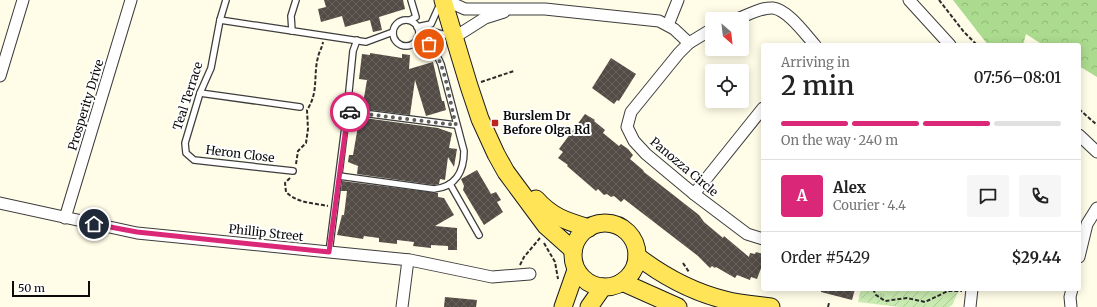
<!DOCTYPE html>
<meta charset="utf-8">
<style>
body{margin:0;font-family:Merriweather,serif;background:#f6f6f6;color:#222;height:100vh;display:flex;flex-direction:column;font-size:15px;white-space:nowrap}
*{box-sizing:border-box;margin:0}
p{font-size:13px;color:#767676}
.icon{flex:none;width:22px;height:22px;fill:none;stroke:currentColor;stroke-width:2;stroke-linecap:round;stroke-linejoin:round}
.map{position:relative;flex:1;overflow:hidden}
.panel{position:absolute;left:761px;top:43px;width:320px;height:248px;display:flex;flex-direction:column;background:#fff;border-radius:4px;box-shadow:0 2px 10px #0003}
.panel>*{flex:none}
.needle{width:26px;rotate:152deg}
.buttons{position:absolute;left:705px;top:12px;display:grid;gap:8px}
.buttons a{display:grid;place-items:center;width:44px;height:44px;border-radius:4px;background:#fff;box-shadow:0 2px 10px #0003;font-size:20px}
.scale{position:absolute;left:12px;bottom:10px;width:78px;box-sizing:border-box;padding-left:4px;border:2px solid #0a0a0a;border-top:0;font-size:11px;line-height:14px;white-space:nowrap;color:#0a0a0a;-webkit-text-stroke:3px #fff;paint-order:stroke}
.pin{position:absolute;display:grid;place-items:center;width:34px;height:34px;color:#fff;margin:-17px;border:2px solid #fff;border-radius:50%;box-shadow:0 1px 4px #0007}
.courier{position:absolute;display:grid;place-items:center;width:40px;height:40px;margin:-20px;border:3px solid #db2777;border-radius:50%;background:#fff;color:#222;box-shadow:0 1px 5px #0007}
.overview em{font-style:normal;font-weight:600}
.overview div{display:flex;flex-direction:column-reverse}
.overview{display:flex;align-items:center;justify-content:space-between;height:68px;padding:0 20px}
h1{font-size:26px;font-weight:600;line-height:30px}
.bar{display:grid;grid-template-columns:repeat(4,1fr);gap:6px 4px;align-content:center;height:48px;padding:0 20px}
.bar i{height:5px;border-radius:3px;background:#e0e0e0}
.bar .current{background:#db2777}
.bar p{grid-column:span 4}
.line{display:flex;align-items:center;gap:10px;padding:0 20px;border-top:1px solid #e0e0e0}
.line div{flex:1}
.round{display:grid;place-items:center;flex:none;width:42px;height:42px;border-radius:4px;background:#f6f6f6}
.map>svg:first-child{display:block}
.forest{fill:url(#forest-crowns)}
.park{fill:url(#park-tufts)}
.garden{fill:url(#garden-furrows)}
.building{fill:url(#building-cross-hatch)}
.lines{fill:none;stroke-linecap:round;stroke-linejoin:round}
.lane-casing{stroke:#3d3d3d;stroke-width:8}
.street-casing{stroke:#3d3d3d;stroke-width:13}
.primary-casing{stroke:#1b1b1b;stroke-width:19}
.path{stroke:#2c2c2c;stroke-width:2;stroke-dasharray:4 2;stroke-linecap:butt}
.lane{stroke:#fff;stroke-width:5.5}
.street{stroke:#fff;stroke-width:11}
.primary{stroke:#ffe457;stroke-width:17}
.done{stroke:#605f57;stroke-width:4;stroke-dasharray:0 7.2}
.route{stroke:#db2777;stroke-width:5}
.poi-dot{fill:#be231d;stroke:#fff;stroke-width:1.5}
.labels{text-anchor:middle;stroke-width:4;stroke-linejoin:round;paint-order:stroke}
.street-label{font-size:12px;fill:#0a0a0a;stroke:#fff}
.poi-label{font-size:12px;font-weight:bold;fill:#0a0a0a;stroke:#fff;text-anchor:start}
</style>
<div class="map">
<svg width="1097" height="307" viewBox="0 0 1097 307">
<defs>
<pattern id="forest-crowns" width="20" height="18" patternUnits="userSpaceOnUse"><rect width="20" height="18" fill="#abdb8e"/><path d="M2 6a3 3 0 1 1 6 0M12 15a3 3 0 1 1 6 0" fill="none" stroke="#92bb79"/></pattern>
<pattern id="park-tufts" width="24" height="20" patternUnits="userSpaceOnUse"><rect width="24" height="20" fill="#c9eab0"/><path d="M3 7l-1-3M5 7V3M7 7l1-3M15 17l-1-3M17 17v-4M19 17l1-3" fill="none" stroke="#abc796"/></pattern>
<pattern id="garden-furrows" width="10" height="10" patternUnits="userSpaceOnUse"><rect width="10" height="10" fill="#c9eab0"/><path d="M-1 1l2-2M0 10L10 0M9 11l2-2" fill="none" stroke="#abc796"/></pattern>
<pattern id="building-cross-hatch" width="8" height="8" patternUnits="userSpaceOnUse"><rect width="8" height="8" fill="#534c46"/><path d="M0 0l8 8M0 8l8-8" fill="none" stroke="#67615c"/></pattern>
</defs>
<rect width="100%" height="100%" fill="#fffce7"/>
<polygon class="forest" points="953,0 1097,0 1097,77 1079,66 1079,45 1043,45 1026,34 1023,45 988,45"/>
<polygon class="park" points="861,289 957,289 953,304 948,307 900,307 858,302"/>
<g class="garden">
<polygon points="870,289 876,298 885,303 905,300 922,305 935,302 952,292 958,292 952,305 949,307 906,307 861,301 862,296 865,295"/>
<path d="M900,289H907L912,295L923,289H927L933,297C923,304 917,298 907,297C899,296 893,301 884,299Z"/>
</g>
<g class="building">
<polygon points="324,0 403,0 405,9 379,17 382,30 373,32 370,20 345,27 342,16 321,22 318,9 326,7"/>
<polygon points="370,53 402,58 402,54 410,55 409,69 433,62 442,101 444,101 446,110 426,116 415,80 410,115 362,109 367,80 359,79 362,54 370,55"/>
<polygon points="611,58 636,74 619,101 617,100 614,104 592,88"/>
<polygon points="585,114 595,120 594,121 605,130 603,133 619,146 621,144 628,149 633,155 630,159 643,170 644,172 699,215 704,222 723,238 724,236 749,257 750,253 755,254 756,252 763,254 761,263 763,263 757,279 751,277 750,280 737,275 735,278 716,267 715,268 712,266 710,268 698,256 624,199 621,202 614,196 611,197 607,194 604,195 598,189 596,191 567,166 568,165 558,158 563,152 559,149"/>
<polygon points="357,117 438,128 452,133 449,148 457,149 454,167 448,157 445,180 440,179 439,184 434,185 357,174 358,166 348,162 349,155 353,155 358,126 356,126"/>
<polygon points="477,170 491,194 496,192 501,200 497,202 503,212 484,225 463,190 464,186 461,179"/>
<polygon points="342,181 438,193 438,197 444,198 454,215 435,226 457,228 457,250 448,250 448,246 431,245 431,248 413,246 414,242 397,240 397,244 379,242 379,238 364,236 363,239 337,235 342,215 344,215 347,191 341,191"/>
<polygon points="821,289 855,289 852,300 821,292"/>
<polygon points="445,297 477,300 476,307 444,307"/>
</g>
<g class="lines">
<defs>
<g id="lane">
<polyline points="226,0 220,20 211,68 200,93 185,143 186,153 194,160 293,171"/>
<polyline points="220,20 366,42 393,32"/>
<polyline points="410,20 416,17 411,0"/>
<circle cx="406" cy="33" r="13"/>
<polyline points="417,27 431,24 440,4"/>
<polyline points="292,31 291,16 296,0"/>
<polyline points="419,34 434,32 450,36"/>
<polyline points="200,93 300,107"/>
<polyline points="347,111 456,125"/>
<path d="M339,176L434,189C456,187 464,171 464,151L441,64C435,50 430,45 417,38"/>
<polyline points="450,184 479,235"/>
<polyline points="329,252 347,111 353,51 357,40"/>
</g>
<g id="street">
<polyline points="445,0 465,9 545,9 659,21 674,29 689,43"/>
<polyline points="909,0 950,45"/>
<path d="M737,19C748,15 761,7 773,8C788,10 805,34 815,45"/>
<polyline points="668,25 678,0"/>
<polyline points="712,29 689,43 679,53 631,112 627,127 634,141 646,154 694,194 747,234 763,239"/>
<polyline points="455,37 485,18 504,12"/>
<polyline points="0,76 23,0"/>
<polyline points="1079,135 1097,152"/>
<polyline points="694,194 763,108"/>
<polyline points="0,203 137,233 410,260 492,277 530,274"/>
<polyline points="65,218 131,0"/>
<polyline points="1079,257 1087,224 1097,208"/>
<polyline points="402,307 408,260"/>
<polyline points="970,307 972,289"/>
<polyline points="1071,307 1070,297 1072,289"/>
</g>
<g id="primary">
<polyline points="443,0 469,86 480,119 496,154 506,172 546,226 573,250"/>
<path d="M536,199C552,217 566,221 589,228"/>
<circle cx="605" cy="255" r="32"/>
<path d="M637,256C663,276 693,292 725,300C740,304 756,305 771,307"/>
<polyline points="622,282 678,307"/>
<polyline points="563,307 576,270"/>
<polyline points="589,307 603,287"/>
</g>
</defs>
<use href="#lane" class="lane-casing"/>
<use href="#street" class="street-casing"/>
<use href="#primary" class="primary-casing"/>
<g class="path">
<polyline points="939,0 964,32 977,45"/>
<polyline points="481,82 514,71"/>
<polyline points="1079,109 1097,125"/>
<path d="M296,164L298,151L306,143L308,129L307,110C319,92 313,76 318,57C319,52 322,48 323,42"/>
<path d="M290,178L285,183L286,192C297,203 313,203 328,206"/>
<polyline points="544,243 555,262 558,279"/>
<polyline points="683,263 689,272"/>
<polyline points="520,265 524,257 540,238"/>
<polyline points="873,289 876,295 885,301 907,298 925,302 948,291 962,291"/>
<polyline points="828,307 829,303"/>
</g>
<use href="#lane" class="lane"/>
<use href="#street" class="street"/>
<use href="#primary" class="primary"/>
</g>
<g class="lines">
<path class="done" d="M350,112L456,125C449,101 446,62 429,44"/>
<polyline class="route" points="94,224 137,232 329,252 348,112 350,112"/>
</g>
<rect class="poi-dot" x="491" y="119" width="8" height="8" rx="2"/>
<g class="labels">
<g class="street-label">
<text transform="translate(188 96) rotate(-72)" y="4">Teal Terrace</text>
<text transform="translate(86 105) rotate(-73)" y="4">Prosperity Drive</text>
<text transform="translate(240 154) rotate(7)" y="4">Heron Close</text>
<text transform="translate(684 167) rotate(40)" y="4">Panozza Circle</text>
<text transform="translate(266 233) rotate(6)" y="4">Phillip Street</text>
</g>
<g class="poi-label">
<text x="503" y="120">Burslem Dr<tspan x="503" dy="14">Before Olga Rd</tspan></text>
</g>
</g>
</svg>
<div class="buttons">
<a><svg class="needle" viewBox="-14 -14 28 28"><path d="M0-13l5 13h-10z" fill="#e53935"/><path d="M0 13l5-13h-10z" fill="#767676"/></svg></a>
<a><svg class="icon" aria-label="locate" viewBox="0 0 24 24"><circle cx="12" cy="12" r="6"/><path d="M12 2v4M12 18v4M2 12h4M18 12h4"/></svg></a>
</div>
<div class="scale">50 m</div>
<div class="pin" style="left:429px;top:44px;background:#ea580c"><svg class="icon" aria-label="bag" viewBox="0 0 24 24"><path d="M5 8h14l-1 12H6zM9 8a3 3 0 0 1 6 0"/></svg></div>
<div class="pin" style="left:94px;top:224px;background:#1f2937"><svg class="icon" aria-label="home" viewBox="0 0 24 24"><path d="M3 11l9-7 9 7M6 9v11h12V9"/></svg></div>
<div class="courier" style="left:350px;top:112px"><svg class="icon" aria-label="car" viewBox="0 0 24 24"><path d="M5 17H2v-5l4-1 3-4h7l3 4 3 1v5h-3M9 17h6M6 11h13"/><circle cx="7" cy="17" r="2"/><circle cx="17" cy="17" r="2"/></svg></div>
<section class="panel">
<div class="overview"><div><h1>2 min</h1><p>Arriving in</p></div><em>07:56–08:01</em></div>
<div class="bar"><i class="current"></i><i class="current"></i><i class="current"></i><i></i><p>On the way · 240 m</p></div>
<div class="line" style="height:72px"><b class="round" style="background:#db2777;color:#fff">A</b><div><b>Alex</b><p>Courier · 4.4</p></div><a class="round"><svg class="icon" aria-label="chat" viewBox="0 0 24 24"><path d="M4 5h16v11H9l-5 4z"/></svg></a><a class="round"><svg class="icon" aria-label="phone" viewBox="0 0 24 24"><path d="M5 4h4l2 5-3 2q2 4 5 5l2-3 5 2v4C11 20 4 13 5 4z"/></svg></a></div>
<div class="line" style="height:52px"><div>Order #5429</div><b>$29.44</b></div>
</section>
</div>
